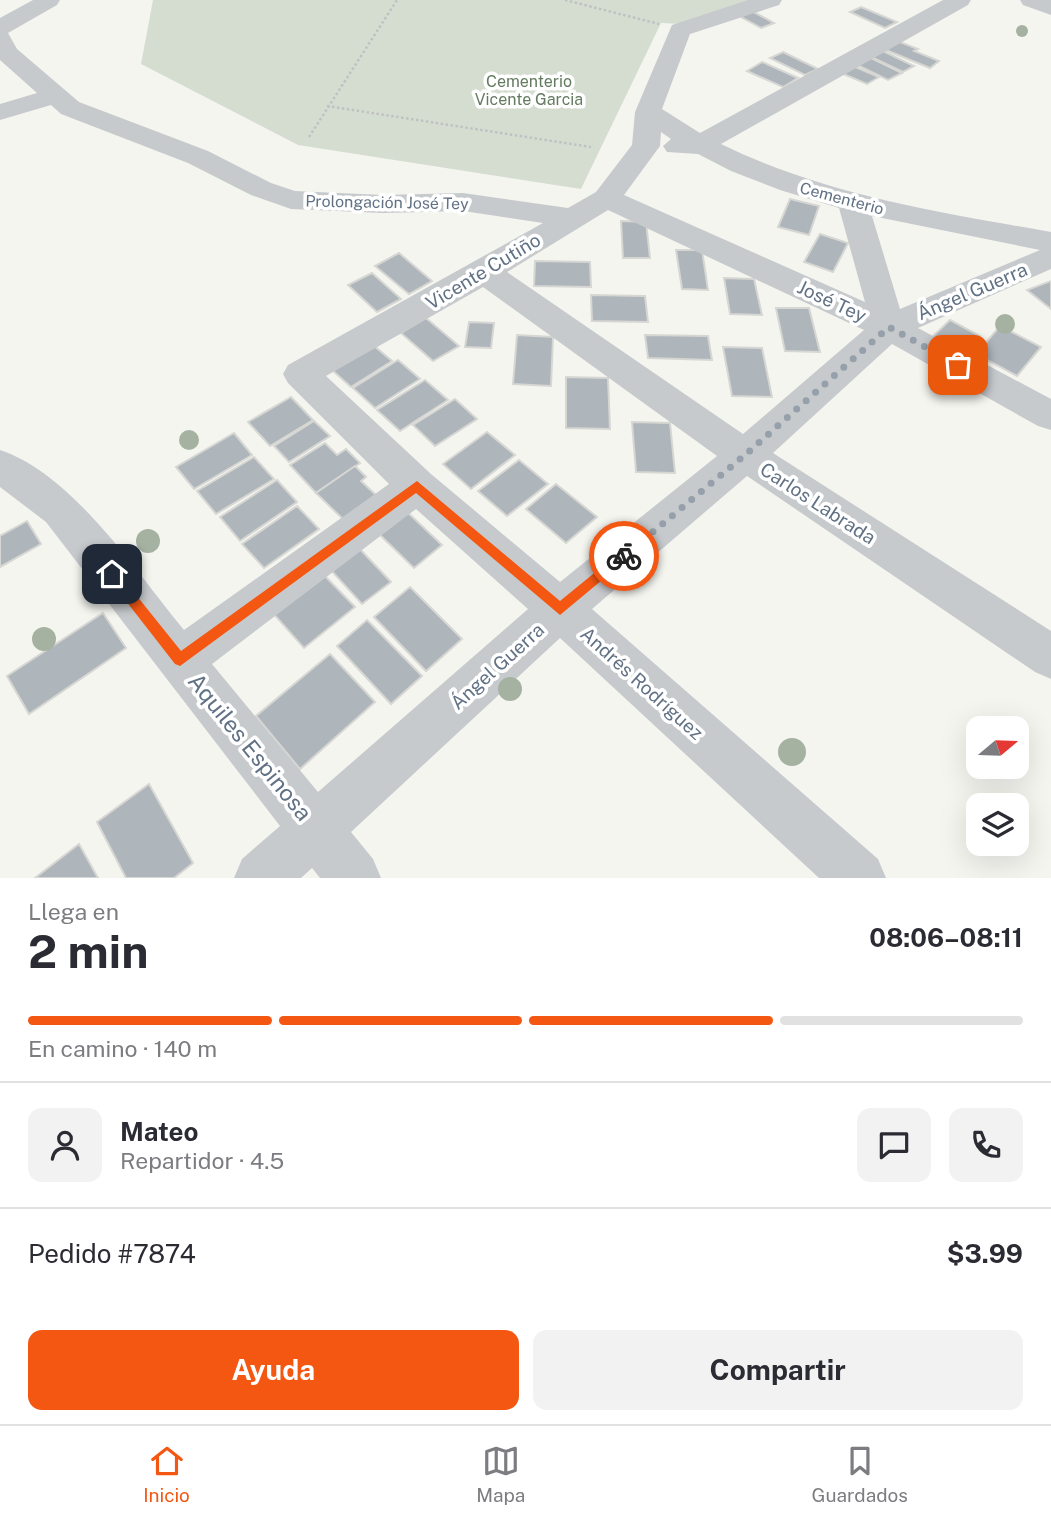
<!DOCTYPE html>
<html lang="es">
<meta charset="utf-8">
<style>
body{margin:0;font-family:"Public Sans",sans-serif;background:#f2f2f3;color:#2b2b33;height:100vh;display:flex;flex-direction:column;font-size:26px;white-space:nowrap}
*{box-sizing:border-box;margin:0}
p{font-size:23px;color:#7c7c81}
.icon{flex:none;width:38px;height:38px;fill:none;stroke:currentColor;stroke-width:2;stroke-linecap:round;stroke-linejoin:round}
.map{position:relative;height:878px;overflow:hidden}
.details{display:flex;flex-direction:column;background:#fff;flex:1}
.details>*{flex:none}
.needle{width:46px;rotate:71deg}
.tools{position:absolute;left:966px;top:716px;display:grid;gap:14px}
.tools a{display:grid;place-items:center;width:63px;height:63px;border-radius:14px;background:#fff;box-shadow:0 7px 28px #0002;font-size:35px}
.pin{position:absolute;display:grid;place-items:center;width:60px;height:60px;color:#fff;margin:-30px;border-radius:14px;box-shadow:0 4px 10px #0006}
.courier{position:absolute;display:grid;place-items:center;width:70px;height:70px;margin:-35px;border:5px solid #f45712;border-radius:50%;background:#fff;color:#222;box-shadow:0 2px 9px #0007}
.overview em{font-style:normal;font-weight:700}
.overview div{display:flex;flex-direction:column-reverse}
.overview{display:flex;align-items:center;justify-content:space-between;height:119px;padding:0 28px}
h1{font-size:46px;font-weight:700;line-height:52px}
.bar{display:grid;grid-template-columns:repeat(4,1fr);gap:10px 7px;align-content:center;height:84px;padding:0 28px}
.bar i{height:9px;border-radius:5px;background:#e1e1e2}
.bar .on{background:#f45712}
.bar p{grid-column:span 4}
.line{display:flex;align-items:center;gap:18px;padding:0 28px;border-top:2px solid #e1e1e2}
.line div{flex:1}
.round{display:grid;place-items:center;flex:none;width:74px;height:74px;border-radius:14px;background:#f2f2f3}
.button{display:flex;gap:14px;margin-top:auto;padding:14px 28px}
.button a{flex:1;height:80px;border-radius:14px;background:#f45712;color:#fff;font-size:28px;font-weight:700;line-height:80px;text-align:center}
.button a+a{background:#f2f2f3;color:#2b2b33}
.menu{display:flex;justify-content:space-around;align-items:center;height:98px;border-top:2px solid #e1e1e2;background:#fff;font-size:19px;color:#7c7c81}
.menu a{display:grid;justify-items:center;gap:4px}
.menu .on{color:#f45712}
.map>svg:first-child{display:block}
.green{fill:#d5ddd1}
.building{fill:#aeb5bb;stroke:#d6d6d3;stroke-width:2}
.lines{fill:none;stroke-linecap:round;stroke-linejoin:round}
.path{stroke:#c0c1c3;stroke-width:2.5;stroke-dasharray:2.5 2.5;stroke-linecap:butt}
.minor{fill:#c7cacd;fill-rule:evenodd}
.tree{fill:#a5b2a1}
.route{fill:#f45712}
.done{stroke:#95a0aa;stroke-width:7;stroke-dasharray:0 12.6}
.labels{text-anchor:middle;stroke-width:7;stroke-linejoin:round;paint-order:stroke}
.far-park-label{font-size:16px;fill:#647b60;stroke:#fff}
.far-street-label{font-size:16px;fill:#617285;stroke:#fff}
.street-label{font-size:19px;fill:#617285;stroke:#fff}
.near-street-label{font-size:23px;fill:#617285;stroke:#fff}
</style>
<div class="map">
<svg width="1051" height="878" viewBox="0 0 1051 878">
<rect width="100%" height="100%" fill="#f5f5f0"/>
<polygon class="green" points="153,0 754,0 681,24 661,23 581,189 298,145 141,64"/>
<g class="building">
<polygon points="861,7 897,22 885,28 850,12"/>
<polygon points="752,11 774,23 761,28 739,16"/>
<polygon points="895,40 918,49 914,51 939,61 930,68 881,48"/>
<polygon points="881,50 914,66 903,72 869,56"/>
<polygon points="783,52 818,69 805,75 770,58"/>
<polygon points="869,57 902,73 888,80 855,64"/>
<polygon points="762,62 798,78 783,87 747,71"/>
<polygon points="853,66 879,77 867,84 841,73"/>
<polygon points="790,199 819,206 809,235 778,227"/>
<polygon points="621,221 646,222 650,258 623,258"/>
<polygon points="820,234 848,243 833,272 804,262"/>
<polygon points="676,250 702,250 708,290 682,289"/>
<polygon points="399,253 432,281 409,294 375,266"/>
<polygon points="535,261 590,262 591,287 534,286"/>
<polygon points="372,273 401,299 377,312 348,285"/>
<polygon points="724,278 754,279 762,315 730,314"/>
<polygon points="1051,281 1051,309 1027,290"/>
<polygon points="591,295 645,296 648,322 592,321"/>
<polygon points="776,308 809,308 820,352 785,351"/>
<polygon points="426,318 459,346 433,361 401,333"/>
<polygon points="950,320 980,336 958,359 927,342"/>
<polygon points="469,322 494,323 491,348 465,347"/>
<polygon points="1000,326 1041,347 1017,376 976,354"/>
<polygon points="517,335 553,337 551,386 513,384"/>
<polygon points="645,335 708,336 712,360 648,358"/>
<polygon points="373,345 392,361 351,387 332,370"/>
<polygon points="723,347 762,348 772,397 732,396"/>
<polygon points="398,360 420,379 375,408 353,388"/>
<polygon points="566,377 608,378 610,429 566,428"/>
<polygon points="425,380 448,400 400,431 377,410"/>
<polygon points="291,397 313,420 270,446 248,422"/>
<polygon points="455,399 477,419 435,446 413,425"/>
<polygon points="314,421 330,436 289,462 274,446"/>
<polygon points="632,422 670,423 675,473 636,472"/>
<polygon points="487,432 515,455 471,489 443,464"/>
<polygon points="234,433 252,455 194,489 176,467"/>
<polygon points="325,443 337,455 346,449 360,463 316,493 290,465"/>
<polygon points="254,457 274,479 216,514 197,491"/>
<polygon points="519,460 548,484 507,516 478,491"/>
<polygon points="355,466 366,477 361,481 378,497 345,521 316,493"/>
<polygon points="277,480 297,502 240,541 220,517"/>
<polygon points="556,484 597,517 566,543 526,509"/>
<polygon points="297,506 319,529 264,568 242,544"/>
<polygon points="405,510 442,545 414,568 376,531"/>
<polygon points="27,521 41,544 0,567 0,536"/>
<polygon points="357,546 391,582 362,604 328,567"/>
<polygon points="321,572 355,607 304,648 271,611"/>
<polygon points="410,587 462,639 426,671 374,617"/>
<polygon points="103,613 126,648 29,714 7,676"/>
<polygon points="367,620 422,676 391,704 337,646"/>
<polygon points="330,654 375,702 300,769 256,716"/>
<polygon points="149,784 193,863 174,878 126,878 97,822"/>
<polygon points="79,844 98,878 35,878"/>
</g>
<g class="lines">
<g class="path">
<polyline points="565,0 659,24"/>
<polyline points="327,106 591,147"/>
<polyline points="309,137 397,0"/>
</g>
<g class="minor">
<path d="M33,0H60L57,5L8,33L17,49L79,102L208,151L271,183L295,191L383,195L463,193L568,208L596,192L632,145L635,112L672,25L748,0H782L779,5L690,34L662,109L700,133L943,0H971L968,5L721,144C825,195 938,212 1051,232V269L918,328L1051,399V430L1038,426L892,344L773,453L1051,631V679L1035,672L747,476L592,609L878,859L886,878H819L560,638L351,832L373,859L381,878H320L312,868L301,878H234L242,859L280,826L46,522L0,487V450C73,474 136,572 184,630L389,484L288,383L283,374L288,365L543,223L463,211L383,213L291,209L251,195L188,163L61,114L51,105L0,120V104L37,93L0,60V18ZM661,132L671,139L663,146L667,152L698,154L731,171L780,190L839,208L865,302L624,195L660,146ZM608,210L864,330L743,434L507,272ZM872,216L1040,250L900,309ZM483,287L717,456L560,582L431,474L326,376ZM416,509L528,609L318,792L212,664Z"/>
<polygon points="1020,0 1051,0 1051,15 1023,5"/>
</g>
</g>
<g class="tree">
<circle cx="1022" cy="31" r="6"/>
<circle cx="1005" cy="324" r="10"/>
<circle cx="189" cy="440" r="10"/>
<circle cx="148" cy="541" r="12"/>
<circle cx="44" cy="639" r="12"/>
<circle cx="510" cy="689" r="12"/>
<circle cx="792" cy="752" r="14"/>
</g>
<polygon class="route" points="417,481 560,601 620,552 624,550 631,556 560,615 416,493 180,666 175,664 105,574 112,568 116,570 181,651"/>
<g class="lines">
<polyline class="done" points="624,556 745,455 889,327 958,365"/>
</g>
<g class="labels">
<g class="far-park-label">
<text x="529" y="87">Cementerio<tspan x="529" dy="18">Vicente Garcia</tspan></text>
</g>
<g class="far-street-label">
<text transform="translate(842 198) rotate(15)" y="6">Cementerio</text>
<text transform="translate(387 202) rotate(1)" y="6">Prolongación José Tey</text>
</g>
<g class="street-label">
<text transform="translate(483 271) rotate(-31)" y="7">Vicente Cutiño</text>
<text transform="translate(972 291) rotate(-23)" y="7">Ángel Guerra</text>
<text transform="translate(832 301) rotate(25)" y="7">José Tey</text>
<text transform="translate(818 503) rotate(33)" y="7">Carlos Labrada</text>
<text transform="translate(497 666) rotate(-42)" y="7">Ángel Guerra</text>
<text transform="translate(642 683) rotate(42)" y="7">Andrés Rodríguez</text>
</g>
<g class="near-street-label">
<text transform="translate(250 747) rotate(51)" y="8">Aquiles Espinosa</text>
</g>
</g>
</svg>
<div class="tools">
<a><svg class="needle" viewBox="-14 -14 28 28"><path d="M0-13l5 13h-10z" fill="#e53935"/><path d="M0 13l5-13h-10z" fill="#7c7c81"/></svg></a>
<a><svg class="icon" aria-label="layers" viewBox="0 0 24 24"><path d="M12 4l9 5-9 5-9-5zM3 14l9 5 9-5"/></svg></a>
</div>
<div class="pin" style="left:958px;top:365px;background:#ea580c"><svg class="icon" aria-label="bag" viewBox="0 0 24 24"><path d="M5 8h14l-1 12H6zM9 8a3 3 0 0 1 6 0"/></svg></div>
<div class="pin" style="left:112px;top:574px;background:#1f2937"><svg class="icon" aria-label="home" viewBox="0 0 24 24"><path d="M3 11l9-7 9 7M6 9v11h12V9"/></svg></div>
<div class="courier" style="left:624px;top:556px"><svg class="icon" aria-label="bike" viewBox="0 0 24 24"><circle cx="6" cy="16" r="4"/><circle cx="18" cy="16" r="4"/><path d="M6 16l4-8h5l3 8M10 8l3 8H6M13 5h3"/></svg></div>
</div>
<section class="details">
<div class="overview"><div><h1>2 min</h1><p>Llega en</p></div><em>08:06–08:11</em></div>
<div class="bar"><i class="on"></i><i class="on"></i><i class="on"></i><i></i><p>En camino · 140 m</p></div>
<div class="line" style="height:126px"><a class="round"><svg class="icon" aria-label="person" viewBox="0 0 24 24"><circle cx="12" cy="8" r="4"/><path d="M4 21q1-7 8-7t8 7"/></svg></a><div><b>Mateo</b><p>Repartidor · 4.5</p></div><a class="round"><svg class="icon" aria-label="chat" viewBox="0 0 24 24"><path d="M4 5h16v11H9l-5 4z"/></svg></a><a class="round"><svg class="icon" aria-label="phone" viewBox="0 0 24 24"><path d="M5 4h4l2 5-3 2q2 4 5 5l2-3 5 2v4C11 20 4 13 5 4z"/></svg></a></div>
<div class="line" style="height:91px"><div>Pedido #7874</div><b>$3.99</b></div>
<div class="button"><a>Ayuda</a><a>Compartir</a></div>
</section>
<nav class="menu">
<a class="on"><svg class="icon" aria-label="home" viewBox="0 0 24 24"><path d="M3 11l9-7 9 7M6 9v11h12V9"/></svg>Inicio</a>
<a><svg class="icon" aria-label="map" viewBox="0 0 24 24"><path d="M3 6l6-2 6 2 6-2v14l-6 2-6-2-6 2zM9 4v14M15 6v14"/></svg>Mapa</a>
<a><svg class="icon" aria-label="saved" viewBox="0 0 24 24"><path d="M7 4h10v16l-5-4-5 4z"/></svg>Guardados</a>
</nav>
